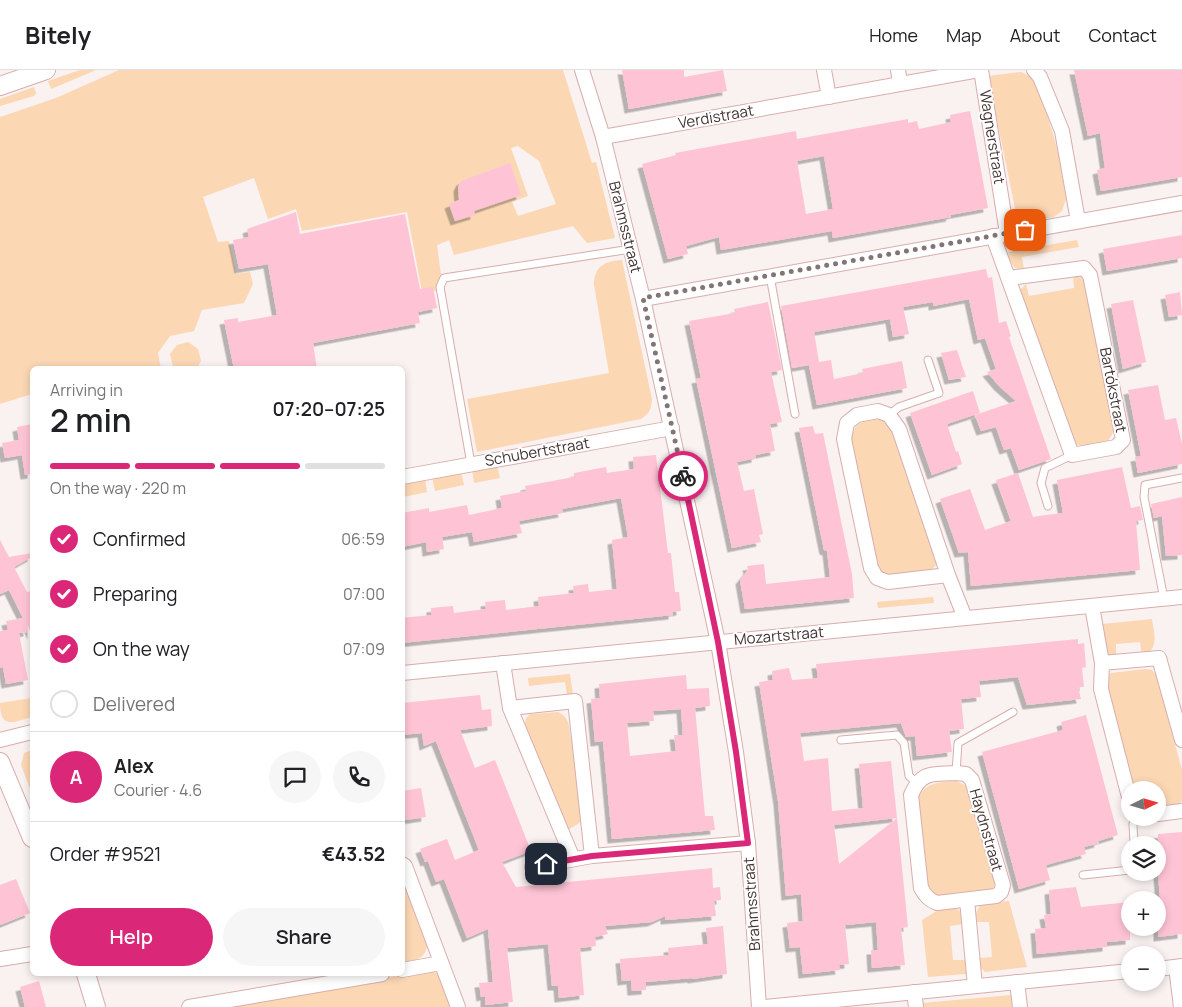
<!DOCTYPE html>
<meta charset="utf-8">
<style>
body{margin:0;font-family:Manrope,sans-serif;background:#f6f6f6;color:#202124;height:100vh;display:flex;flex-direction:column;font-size:19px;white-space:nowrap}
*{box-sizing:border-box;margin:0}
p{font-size:16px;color:#757577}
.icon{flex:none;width:28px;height:28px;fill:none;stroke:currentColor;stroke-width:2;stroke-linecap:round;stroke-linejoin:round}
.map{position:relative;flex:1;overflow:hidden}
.side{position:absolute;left:30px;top:296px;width:375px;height:610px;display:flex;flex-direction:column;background:#fff;border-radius:8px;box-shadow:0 2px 8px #0003}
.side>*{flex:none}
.needle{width:32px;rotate:85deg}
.tools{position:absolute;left:1121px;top:711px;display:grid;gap:10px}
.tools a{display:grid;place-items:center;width:45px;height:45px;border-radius:50%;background:#fff;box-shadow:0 2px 8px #0003;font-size:25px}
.pin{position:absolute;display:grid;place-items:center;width:42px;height:42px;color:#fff;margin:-21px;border-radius:10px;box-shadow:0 2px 8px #0006}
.courier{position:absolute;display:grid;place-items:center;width:50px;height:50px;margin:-25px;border:4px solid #db2777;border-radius:50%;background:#fff;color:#222;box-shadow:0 1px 6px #0007}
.headline em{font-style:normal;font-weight:600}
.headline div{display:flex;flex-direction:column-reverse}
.headline{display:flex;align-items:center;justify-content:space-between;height:85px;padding:0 20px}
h1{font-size:32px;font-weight:600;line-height:38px}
.bar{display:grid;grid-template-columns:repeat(4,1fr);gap:8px 5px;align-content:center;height:60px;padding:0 20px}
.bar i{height:6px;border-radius:4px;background:#e0e0e0}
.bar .selected{background:#db2777}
.bar p{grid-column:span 4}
.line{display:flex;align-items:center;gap:12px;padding:0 20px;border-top:1px solid #e0e0e0}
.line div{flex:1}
.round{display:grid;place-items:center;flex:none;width:52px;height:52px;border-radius:26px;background:#f6f6f6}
ol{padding:0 20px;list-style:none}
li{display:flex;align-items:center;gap:15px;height:55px}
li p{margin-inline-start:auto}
li .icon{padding:5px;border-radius:50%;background:#db2777;color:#fff;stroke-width:4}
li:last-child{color:#757577}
li i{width:28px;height:28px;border:2px solid #e0e0e0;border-radius:50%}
.action{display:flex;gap:10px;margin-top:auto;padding:10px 20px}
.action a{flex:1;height:58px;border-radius:30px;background:#db2777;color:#fff;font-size:20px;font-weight:600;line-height:58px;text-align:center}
.action a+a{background:#f6f6f6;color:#202124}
header{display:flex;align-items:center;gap:30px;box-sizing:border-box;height:70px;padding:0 25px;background:#fff;border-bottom:1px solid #e0e0e0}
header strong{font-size:24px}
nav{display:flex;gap:28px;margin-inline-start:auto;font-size:18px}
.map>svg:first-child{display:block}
.green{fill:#fbd7b4;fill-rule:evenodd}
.building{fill:#fec4d5;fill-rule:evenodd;filter:url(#shadow)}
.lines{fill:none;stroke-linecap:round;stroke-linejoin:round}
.service-casing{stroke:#d7aeac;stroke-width:9}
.minor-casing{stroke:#d7aeac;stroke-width:16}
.tertiary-casing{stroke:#d7aeac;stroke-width:20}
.service{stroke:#fff;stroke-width:7}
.minor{stroke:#fff;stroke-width:14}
.tertiary{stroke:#fff;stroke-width:18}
.done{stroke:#837575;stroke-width:5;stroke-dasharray:0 9}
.route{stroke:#db2777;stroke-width:6}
.labels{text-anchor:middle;stroke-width:4;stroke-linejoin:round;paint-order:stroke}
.street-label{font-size:15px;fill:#433232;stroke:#fff}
</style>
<header>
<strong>Bitely</strong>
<nav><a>Home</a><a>Map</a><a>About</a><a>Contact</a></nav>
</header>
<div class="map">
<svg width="1182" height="937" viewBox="0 0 1182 937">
<defs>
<filter id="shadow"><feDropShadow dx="-4.5" dy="4.5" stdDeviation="0" flood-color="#0004"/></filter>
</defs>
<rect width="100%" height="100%" fill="#faf1f1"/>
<g class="green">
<polygon points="80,0 96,0 51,19 48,11"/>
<path d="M119,0H563L592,93L596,92L615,168L587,173L573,156L454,185L449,170L437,175L441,205L436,221L422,222L407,142L302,161L296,139L268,149L254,108L203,127L218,172L229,171L236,204L250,202L253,214L244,233L202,240L194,261L170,266L158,283L161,299H32V324L0,334V47L56,28ZM518,76L539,91L556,134L518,146L512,132L528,126L511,78Z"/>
<polygon points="1021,2 1030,6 1039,17 1059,85 1066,129 1062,141 1054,147 1018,153 988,6"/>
<polygon points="34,17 36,23 34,26 0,36 0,29"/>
<polygon points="1077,170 1079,177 1022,187 1024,199 1015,198 1010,191 1008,182"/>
<path d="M622,190L652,329C651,339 650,343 641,349L477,382L467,329L609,303L594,215C594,196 605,191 622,190Z"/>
<path d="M1073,205L1079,206L1085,211L1115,354C1112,377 1094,380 1075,374L1020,223L1021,219L1026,214L1029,226L1074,218Z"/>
<polygon points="188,272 198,279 201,291 196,299 176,299 173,297 170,284 177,275"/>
<path d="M868,349C884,348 887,350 895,364L938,489C937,493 936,496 932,499C924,504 892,505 882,503L877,494L852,373C851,360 856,354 868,349Z"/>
<polygon points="497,395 500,408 474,413 472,399"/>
<polygon points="461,402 464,415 435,421 432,407"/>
<polygon points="425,409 427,422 403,427 403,413"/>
<polygon points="933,527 934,533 878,538 877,532"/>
<path d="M1152,549C1154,564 1160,580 1142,585L1140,572L1116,574V587C1101,586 1103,566 1102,554Z"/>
<polygon points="1145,599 1152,600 1156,605 1182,700 1182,731 1176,736 1158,739 1158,720 1135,720 1105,615 1107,608 1111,603"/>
<polygon points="570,604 573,625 567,625 565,612 529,616 528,608"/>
<path d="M32,628V647C14,652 0,660 0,633Z"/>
<path d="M558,642C570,647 569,658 571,670H572L581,752L566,761L524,656L526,648L531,643L533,644Z"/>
<polygon points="32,680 32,724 21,695 24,683"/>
<path d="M956,711L969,717L995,810L994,817L991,820L937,827L930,823L926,816L918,728C926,712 940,712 956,711Z"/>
<path d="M403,813L427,876C425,890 414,890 403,892Z"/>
<path d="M1009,831L1027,897L985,902L981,898L980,888L992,887L989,852H976C974,829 991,833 1009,831Z"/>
<polygon points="953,837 960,841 963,854 950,856 953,890 966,890 967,901 966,904 928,907 922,850 940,839"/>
<path d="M429,900C444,902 448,924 453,937H220Z"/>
<polygon points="1011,925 1012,937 923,937 922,933"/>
</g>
<g class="building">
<polygon points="622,0 684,0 684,7 723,0 727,21 629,39"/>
<polygon points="1074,0 1182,0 1182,107 1101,121 1097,100 1105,98 1100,63 1088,66"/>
<path d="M970,41L988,138L950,145L951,147L833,168L832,161L721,180L719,167L686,176L688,184L668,189L642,94L676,85L675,83L796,61L797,69L908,49V53L917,51L919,59L951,52L950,45ZM824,86L833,139L806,144L797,91Z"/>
<polygon points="510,93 521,125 474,141 475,145 455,151 449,134 459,130 458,117 461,111"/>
<polygon points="296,142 300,164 405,144 420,219 433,217 437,238 418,242 420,253 313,273 317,299 234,299 224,250 238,248 238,252 277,245 268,194 239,199 233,170 249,167 247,159"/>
<polygon points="1182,165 1182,188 1107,201 1103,179"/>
<polygon points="986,199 988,208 992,207 999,253 1006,251 1011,266 1009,267 1051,389 1019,400 1011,378 1004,380 996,357 981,361 975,345 1016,331 999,316 987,302 996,299 985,268 978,270 969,229 933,236 933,232 903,237 909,264 893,267 890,249 814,262 819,292 831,290 834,309 863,303 862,299 902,291 907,318 817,335 809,295 792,298 781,236"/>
<polygon points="1180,222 1182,245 1169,247 1165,225"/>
<polygon points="1133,230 1146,292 1123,299 1111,234"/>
<polygon points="768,232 782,300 771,302 782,352 770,354 775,381 756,385 756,388 737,392 744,421 754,419 763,464 759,465 761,472 732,478 696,309 701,308 689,251 735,243 734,239"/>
<polygon points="957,280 966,307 949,310 941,283"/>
<polygon points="1158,315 1165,350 1176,348 1182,374 1182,394 1138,403 1135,387 1141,386 1128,320"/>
<polygon points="973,321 980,343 947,354 956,382 958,381 962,394 932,405 910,343"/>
<polygon points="32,354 32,404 25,405 22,385 5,388 2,373 19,370 17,357"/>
<polygon points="813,356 815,364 823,363 852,504 854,528 745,539 740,510 748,500 747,496 764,494 766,514 830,507 827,481 824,480 799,358"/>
<polygon points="656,385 668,483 671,483 675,522 679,522 681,541 673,542 673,545 402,573 402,548 431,545 431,538 453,536 454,543 469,541 486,539 485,532 505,530 506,540 539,536 538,527 574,523 573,516 588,514 589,522 617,519 612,470 628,467 621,428 562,439 563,443 519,451 522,463 474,472 472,462 442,467 444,479 427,482 426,472 402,477 402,443 429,438 429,442 467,435 469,445 502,438 500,426 526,421 525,416 574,407 574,403 606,397 607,403 634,399 633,387"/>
<polygon points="1122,397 1131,438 1140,436 1143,450 1136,451 1140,500 971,516 968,482 959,483 940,429 970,419 985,460 1011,451 996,410 1018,403 1033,447 1046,445 1063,443 1057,410"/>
<polygon points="1182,427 1182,485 1166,486 1162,446 1154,448 1151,434"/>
<polygon points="0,470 9,487 32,483 32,487 14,497 27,522 32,521 32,565 27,554 28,562 19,563 28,610 6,614 3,597 0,598 0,561 8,560 6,551 23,548 9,520 0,524"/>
<polygon points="1078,569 1078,574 1084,573 1086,597 1082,598 1084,617 1078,617 1081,629 1027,635 1018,607 979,611 981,627 961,629 964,659 949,661 952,682 917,686 915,666 906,667 901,653 800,663 804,691 828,688 832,741 863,738 859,694 891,691 897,748 834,755 839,794 897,748 908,857 901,858 905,895 872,898 871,880 878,880 876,852 845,855 849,894 839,895 840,900 803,904 800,877 790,878 787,853 803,851 801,824 786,826 778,731 759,612 773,610 772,601 789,598 792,610 818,608 816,594"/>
<path d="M686,605L687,619L709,618L710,636L695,638L705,746H713L715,760L612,769L603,671L595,672L591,629L600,628L599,614ZM681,639L683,665H674L676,681L630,686L627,653L654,651L653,641Z"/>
<polygon points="480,625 482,640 491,639 492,656 460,660 475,698 495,690 531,781 502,792 516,817 712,798 713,818 720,817 721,830 714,831 716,846 665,850 665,846 652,852 605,856 608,864 595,867 596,876 580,878 584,925 559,928 558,916 552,916 548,874 507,878 513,932 485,935 485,926 481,927 479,913 493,912 488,859 467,868 444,809 436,812 428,791 425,792 420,779 447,769 455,790 479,780 436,671 424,676 422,663 402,665 402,633"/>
<polygon points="1086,645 1118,765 1098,771 1099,773 1084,777 1086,784 1046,795 1050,810 1019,819 982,682 1063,660 1061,652"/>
<polygon points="421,718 426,747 406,750 402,731 402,721"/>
<polygon points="1182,762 1182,864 1158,867 1158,829 1160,829 1158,804 1158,764"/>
<polygon points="16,809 30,843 0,855 0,815"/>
<polygon points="1076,817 1081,837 1130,832 1130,870 1107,872 1107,877 1037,884 1035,859 1046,858 1044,845 1051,844 1049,820"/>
<polygon points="723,856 727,904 692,909 692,908 646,912 646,920 632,921 631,910 622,911 620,889 669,885 668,878 708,874 706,858"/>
<polygon points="39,911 46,937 25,937 20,917"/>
</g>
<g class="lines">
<defs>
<g id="service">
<polyline points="770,206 795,344"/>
<polyline points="889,345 899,337 939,323 928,290"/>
<polyline points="471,394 440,217 444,208 631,179"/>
<polyline points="1048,436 1041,413 1045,398 1072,385"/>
<polyline points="1164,529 1144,427 1145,415 1182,408"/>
<polyline points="841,670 897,665 904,673 909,706 916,712"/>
<polyline points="956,703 958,673 1013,642"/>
<polyline points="1134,775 1133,754 1135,748"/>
<polyline points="1083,805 1130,800"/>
</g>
<g id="minor">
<polyline points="582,0 603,67 643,229 718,572 736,682 748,773 759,937"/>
<polyline points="824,0 829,27"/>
<polyline points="898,0 900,13"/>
<polyline points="981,0 1007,163"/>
<polyline points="1034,0 1040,7 1062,61 1078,151"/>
<polyline points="603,67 979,0"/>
<polyline points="993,166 1072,385 1116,377 1123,370 1090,205 1084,198 1009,208"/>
<polyline points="643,229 1182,133"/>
<polyline points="402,407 672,358"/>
<polyline points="948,505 888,512 877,508 871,498 844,369 847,353 857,345 878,341 889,345 899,359 948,505 965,548"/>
<polyline points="1092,536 1102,593 1101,619 1130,731"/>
<polyline points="503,593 510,638 575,631 592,786"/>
<polyline points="1102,593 1159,588 1182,670"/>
<polyline points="402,603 1182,527"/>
<polyline points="510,638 573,789"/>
<polyline points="0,670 32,662"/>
<path d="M956,703L966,704L972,710L1003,815L1001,822L996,826L937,833C929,830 925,826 921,818L911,725C922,700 932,705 956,703Z"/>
<polyline points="1158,744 1182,741"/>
<polyline points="402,794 405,796 458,937"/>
<polyline points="532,797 592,786 748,773"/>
<polyline points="967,830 975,916"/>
<polyline points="0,889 32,884"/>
<polyline points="1176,897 1181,937"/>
<polyline points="1158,899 1182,896"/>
<polyline points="402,900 441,893"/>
<polyline points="1017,912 1020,937"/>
<polyline points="914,922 916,937"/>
<polyline points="189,937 382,904"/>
<polyline points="765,937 1130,901"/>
</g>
<g id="tertiary">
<polyline points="0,16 46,0"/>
<polyline points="0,692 32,768"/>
<polyline points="86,904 96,937"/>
</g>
</defs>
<use href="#service" class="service-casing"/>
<use href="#minor" class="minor-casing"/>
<use href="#tertiary" class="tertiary-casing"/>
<use href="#service" class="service"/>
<use href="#minor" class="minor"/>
<use href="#tertiary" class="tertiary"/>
</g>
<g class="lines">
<polyline class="done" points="683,406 643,228 1025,160"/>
<polyline class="route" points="546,794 592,786 748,773 736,682 718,572 683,406"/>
</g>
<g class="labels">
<g class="street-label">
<text transform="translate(716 47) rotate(-10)" y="5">Verdistraat</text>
<text transform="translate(992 67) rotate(81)" y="5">Wagnerstraat</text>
<text transform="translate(625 157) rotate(76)" y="5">Brahmsstraat</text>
<text transform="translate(1113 320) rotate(79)" y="5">Bartókstraat</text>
<text transform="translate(537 382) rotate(-10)" y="5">Schubertstraat</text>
<text transform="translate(779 566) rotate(-5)" y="5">Mozartstraat</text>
<text transform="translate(986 760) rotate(74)" y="5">Haydnstraat</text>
<text transform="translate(752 834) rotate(-94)" y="5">Brahmsstraat</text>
</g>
</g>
</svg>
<div class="tools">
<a><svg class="needle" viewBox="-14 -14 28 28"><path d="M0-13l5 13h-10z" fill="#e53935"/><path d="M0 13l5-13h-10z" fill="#757577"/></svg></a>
<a><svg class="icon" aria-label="layers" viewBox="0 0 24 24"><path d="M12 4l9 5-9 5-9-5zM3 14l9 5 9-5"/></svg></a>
<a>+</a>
<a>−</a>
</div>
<div class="pin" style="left:1025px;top:160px;background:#ea580c"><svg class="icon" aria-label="bag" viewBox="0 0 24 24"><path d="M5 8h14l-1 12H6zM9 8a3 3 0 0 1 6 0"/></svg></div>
<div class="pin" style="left:546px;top:794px;background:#1f2937"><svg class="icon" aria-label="home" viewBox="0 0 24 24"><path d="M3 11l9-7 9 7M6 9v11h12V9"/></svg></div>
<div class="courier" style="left:683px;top:406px"><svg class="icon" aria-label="bike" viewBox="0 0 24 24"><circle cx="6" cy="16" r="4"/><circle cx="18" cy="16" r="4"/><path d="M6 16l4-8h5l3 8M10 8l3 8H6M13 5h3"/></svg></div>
<section class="side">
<div class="headline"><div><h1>2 min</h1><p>Arriving in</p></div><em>07:20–07:25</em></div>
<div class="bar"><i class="selected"></i><i class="selected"></i><i class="selected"></i><i></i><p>On the way · 220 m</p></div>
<ol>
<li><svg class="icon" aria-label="check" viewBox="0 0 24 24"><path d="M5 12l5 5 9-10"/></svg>Confirmed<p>06:59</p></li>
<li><svg class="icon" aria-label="check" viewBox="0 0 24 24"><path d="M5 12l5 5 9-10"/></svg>Preparing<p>07:00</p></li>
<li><svg class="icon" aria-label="check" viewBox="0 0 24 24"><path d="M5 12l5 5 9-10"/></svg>On the way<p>07:09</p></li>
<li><i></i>Delivered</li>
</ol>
<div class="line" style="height:90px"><b class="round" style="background:#db2777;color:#fff">A</b><div><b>Alex</b><p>Courier · 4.6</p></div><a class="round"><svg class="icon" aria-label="chat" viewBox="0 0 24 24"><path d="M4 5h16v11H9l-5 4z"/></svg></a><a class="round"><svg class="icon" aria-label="phone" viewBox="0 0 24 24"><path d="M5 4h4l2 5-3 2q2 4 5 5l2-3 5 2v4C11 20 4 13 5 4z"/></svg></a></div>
<div class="line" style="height:65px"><div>Order #9521</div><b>€43.52</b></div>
<div class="action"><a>Help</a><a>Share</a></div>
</section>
</div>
